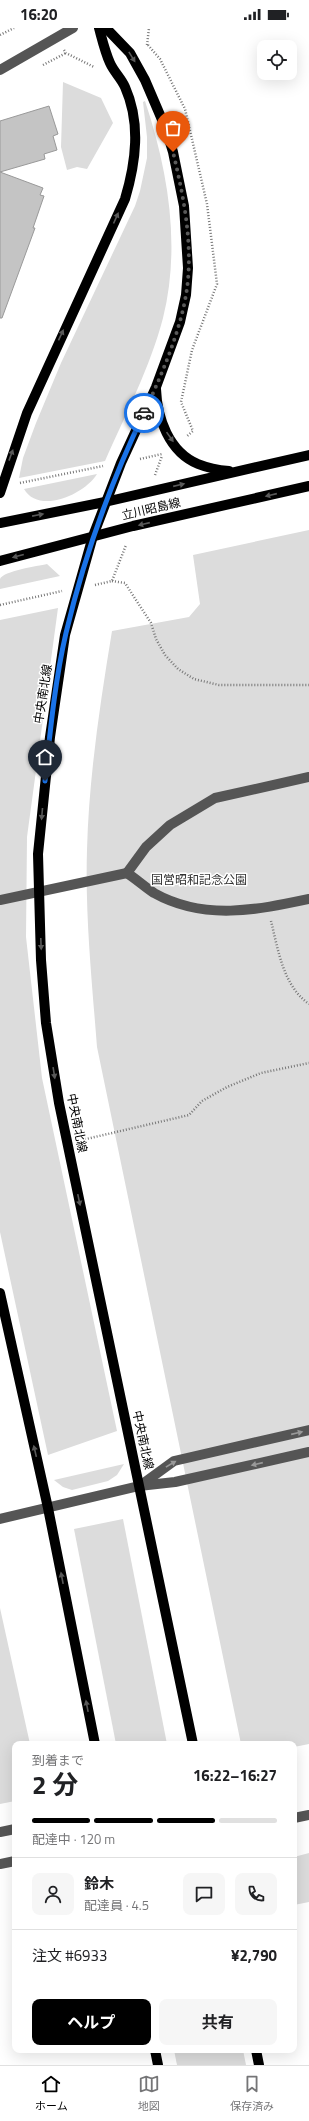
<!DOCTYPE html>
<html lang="ja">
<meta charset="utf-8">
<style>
body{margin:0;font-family:"Titillium Web","Noto Sans JP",sans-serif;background:#f6f6f6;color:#202124;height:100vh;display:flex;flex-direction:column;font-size:15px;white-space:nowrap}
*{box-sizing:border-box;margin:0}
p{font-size:13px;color:#757577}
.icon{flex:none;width:22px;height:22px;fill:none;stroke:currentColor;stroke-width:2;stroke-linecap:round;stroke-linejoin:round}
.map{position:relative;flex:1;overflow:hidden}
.side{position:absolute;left:12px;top:1713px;width:285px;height:312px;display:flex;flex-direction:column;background:#fff;border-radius:8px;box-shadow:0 4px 16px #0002}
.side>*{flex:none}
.fabs{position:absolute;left:257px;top:12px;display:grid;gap:8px}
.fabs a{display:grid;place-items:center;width:40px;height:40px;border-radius:8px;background:#fff;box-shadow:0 4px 16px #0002;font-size:20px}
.pin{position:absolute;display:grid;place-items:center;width:34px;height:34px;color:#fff;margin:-41px -17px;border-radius:50% 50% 50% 0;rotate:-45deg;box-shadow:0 0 4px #0007}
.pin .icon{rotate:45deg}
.courier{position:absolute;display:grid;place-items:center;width:40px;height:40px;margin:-20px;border:3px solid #1a73e8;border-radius:50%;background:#fff;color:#222;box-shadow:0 1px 5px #0007}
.headline em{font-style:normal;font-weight:700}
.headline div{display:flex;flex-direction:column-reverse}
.headline{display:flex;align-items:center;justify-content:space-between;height:68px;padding:0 20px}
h1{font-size:26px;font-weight:700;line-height:30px}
.bar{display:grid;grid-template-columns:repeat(4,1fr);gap:6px 4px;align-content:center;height:48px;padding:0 20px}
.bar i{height:5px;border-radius:3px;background:#e0e0e0}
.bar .current{background:#000}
.bar p{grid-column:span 4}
.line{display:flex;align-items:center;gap:10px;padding:0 20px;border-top:1px solid #e0e0e0}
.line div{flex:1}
.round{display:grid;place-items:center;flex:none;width:42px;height:42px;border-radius:8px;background:#f6f6f6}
.action{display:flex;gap:8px;margin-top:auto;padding:8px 20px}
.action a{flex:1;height:46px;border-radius:8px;background:#000;color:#fff;font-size:16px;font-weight:700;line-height:46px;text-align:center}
.action a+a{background:#f6f6f6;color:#202124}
.status{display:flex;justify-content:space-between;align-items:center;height:28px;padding:0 20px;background:#fff;direction:ltr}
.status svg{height:11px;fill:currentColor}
.menu{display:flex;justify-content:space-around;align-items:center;height:56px;border-top:1px solid #e0e0e0;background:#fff;font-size:11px;color:#757577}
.menu a{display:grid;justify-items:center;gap:2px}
.menu .current{color:#000}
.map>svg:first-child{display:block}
.green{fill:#dcdcdc}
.building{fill:#c4c4c4;stroke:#999}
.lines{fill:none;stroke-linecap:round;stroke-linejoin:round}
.path{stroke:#777;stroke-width:2.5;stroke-dasharray:1 2;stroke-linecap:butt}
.minor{stroke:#555;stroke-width:10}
.major{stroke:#000;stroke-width:10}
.oneway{fill:#595959}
.oneway2{fill:#999}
.done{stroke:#595959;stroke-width:4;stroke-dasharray:0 7.2}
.route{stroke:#1a73e8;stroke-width:5}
.labels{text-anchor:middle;stroke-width:3;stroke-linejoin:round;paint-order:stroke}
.street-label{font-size:12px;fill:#000;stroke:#fff}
.park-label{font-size:12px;fill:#333;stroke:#fff}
</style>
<div class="status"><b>16:20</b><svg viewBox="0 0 49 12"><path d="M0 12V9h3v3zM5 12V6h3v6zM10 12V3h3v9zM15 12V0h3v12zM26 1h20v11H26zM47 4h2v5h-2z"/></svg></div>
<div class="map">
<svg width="309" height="2037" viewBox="0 0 309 2037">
<rect width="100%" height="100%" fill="#fff"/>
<g class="green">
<polygon points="63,54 101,70 113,95 87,141 77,139 67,142 61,119"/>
<path d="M145,73C168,142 181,218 163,290C151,337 125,388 105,433L19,450L23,430L36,395L61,335L135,178L140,163L147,130V109L143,74Z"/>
<path d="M97,446C85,466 39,487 24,461Z"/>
<path d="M309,502V1716L294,1719V1716H241L97,1019C92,954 85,888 87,822C89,748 100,676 112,603L189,589L200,576L193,527Z"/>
<path d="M47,536L60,548L0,561C0,558 0,554 0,551C3,543 38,538 47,536Z"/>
<polygon points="58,580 27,809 26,909 42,1050 117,1403 48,1427 0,1204 0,592"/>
<polygon points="124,1436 117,1447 108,1453 72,1462 63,1459 54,1452"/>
<polygon points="123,1491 167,1716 116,1716 74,1501"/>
<polygon points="0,1580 30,1716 15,1716 15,1773 0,1776"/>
<polygon points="309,1825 309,1874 294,1877 294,1829"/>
<polygon points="174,2022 243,2022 246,2037 177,2037"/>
</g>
<g class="building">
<polygon points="49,78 58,106 53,108 57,122 44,126 45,131 0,144 0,93"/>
<polygon points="0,144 43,160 40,167 44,168 33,200 35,200 2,290 0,290"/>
</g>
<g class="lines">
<g class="path">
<polyline points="0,7 14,0"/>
<polyline points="147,17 149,0"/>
<polyline points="148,17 160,31 185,81 207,176 217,256 192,322 181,374 193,403 186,409"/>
<polyline points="64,22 66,25 94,39"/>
<polyline points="43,37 66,25"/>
<polyline points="140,431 162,426"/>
<polyline points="155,447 162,428"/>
<polyline points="20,455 103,438"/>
<polyline points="112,553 125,555 151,595 156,611 165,627 178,641 194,651 219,657 309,657"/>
<polyline points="95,557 112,553 126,517"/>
<polyline points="0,577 62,563"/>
<path d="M271,893C278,921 283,958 309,976"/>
<polyline points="82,1112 189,1087 202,1073 227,1059 261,1045 309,1035"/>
</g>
<g class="minor">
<polyline points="0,42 73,0"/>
<path d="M309,749L215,770L170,797L146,819L127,845C136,851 145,859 154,865C204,893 257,882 309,871"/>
<polyline points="0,872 127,845"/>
<polyline points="141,1457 174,1433 309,1402"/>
<polyline points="0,1491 139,1458 175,1454 309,1424"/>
<polyline points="294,1790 309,1787"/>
<polyline points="0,1804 15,1801"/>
<polyline points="0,1836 15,1833"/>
</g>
<g class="major">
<polyline points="106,0 130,25 145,52 166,101 173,124 184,178 188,240 186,267 180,294 156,359 121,435 93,508 65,607 50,709 38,826 41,932 46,995 59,1075 193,1716"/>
<path d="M156,361C157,390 169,424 198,436C208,440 218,442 229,443"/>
<path d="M0,465L27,385L125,171C136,134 141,95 125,59C121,50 114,44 110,35C105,24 102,11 99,0"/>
<polyline points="0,495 105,474 309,427"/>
<polyline points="0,533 133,498 309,458"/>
<polyline points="0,1265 48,1480 95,1716"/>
<polyline points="155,2022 158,2037"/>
<polyline points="256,2022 259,2037"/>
</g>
</g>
<defs><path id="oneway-solid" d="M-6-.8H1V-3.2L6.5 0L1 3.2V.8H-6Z"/></defs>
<g class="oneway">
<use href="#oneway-solid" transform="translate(132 29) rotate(58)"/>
<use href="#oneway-solid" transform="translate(116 190) rotate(-66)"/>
<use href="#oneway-solid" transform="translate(61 307) rotate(-65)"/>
<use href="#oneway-solid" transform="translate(170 409) rotate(55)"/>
<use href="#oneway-solid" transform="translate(11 427) rotate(-70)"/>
<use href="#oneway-solid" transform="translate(179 457) rotate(-13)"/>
<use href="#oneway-solid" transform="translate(271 467) rotate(167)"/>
<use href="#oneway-solid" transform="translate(38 487) rotate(-11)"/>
<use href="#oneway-solid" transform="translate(144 496) rotate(167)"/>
<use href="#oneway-solid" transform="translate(18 528) rotate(165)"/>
<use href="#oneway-solid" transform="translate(42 786) rotate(95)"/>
<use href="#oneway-solid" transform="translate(41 916) rotate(88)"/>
<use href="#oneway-solid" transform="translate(54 1045) rotate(81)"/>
<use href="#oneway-solid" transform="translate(79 1172) rotate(78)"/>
<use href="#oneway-solid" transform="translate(35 1423) rotate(-103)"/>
<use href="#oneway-solid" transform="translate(62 1550) rotate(-101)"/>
<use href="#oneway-solid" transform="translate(87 1678) rotate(-101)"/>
</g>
<g class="oneway2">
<use href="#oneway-solid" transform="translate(297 1405) rotate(-13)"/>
<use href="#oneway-solid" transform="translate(171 1436) rotate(-31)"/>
<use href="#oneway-solid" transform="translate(257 1436) rotate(167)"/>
</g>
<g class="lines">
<path class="done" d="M144,385C161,348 179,307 186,267C194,220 184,170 173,124"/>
<path class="route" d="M45,753C50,705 55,652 66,605C84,529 110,456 144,385"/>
</g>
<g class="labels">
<g class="street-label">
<text transform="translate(151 481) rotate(-13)" y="4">立川昭島線</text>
<text transform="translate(43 666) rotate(-81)" y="4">中央南北線</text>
<text transform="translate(77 1095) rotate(79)" y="4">中央南北線</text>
<text transform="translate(143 1412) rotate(78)" y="4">中央南北線</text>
</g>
<g class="park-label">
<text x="199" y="856">国営昭和記念公園</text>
</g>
</g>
</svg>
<div class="fabs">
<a><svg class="icon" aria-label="locate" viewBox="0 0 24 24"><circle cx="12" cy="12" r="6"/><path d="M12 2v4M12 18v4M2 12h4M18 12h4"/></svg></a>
</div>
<div class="pin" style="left:173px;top:124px;background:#ea580c"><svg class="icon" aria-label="bag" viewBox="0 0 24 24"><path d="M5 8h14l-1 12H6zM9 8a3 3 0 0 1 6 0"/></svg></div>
<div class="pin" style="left:45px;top:753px;background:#1f2937"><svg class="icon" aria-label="home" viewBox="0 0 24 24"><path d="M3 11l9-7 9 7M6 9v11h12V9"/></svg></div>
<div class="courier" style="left:144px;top:385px"><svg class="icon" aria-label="car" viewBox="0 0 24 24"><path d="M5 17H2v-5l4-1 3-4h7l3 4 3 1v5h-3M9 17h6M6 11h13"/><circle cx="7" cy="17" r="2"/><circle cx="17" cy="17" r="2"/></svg></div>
<section class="side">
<div class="headline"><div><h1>2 分</h1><p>到着まで</p></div><em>16:22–16:27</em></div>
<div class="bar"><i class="current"></i><i class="current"></i><i class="current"></i><i></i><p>配達中 · 120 m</p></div>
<div class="line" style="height:72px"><a class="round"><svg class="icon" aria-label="person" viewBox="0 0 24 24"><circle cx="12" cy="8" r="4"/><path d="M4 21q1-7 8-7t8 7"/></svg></a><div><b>鈴木</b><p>配達員 · 4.5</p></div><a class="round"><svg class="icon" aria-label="chat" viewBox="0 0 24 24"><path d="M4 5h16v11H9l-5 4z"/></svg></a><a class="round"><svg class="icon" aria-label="phone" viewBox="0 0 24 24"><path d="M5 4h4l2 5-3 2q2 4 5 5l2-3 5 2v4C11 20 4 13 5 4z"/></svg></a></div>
<div class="line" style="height:52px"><div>注文 #6933</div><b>¥2,790</b></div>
<div class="action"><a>ヘルプ</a><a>共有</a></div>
</section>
</div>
<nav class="menu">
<a class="current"><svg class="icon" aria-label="home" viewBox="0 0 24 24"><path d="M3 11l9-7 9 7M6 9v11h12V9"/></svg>ホーム</a>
<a><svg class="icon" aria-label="map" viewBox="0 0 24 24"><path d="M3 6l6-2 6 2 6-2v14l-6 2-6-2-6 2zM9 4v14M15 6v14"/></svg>地図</a>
<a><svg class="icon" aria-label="saved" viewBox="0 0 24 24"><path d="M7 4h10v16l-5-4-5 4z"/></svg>保存済み</a>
</nav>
